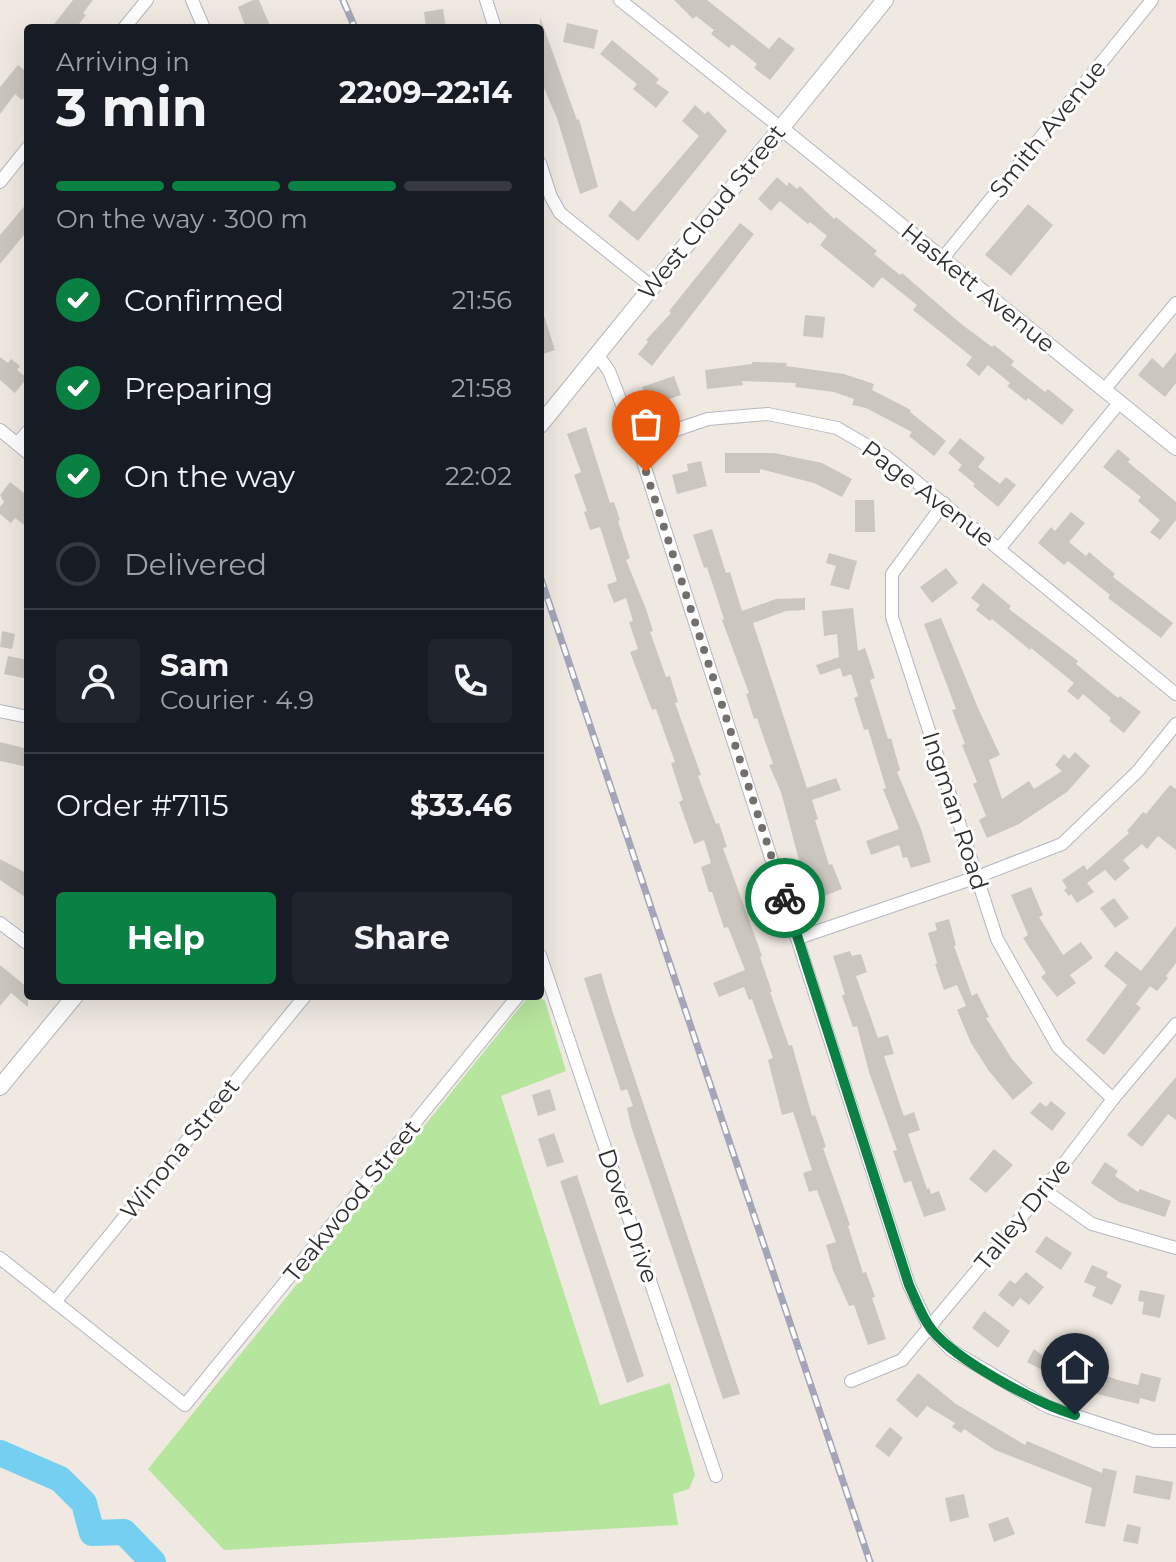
<!DOCTYPE html>
<meta charset="utf-8">
<style>
body{margin:0;font-family:Montserrat,sans-serif;background:#20242c;color:#f1f3f6;height:100vh;display:flex;flex-direction:column;font-size:30px;white-space:nowrap}
*{box-sizing:border-box;margin:0}
p{font-size:26px;color:#9ea1a6}
.icon{flex:none;width:44px;height:44px;fill:none;stroke:currentColor;stroke-width:2;stroke-linecap:round;stroke-linejoin:round}
.map{position:relative;flex:1;overflow:hidden}
.sheet{position:absolute;left:24px;top:24px;width:520px;height:976px;display:flex;flex-direction:column;background:#171b24;border-radius:8px;box-shadow:0 8px 32px #0002}
.sheet>*{flex:none}
.pin{position:absolute;display:grid;place-items:center;width:68px;height:68px;color:#fff;margin:-82px -34px;border-radius:50% 50% 50% 0;rotate:-45deg;box-shadow:0 0 8px #0007}
.pin .icon{rotate:45deg}
.courier{position:absolute;display:grid;place-items:center;width:80px;height:80px;margin:-40px;border:6px solid #0b8043;border-radius:50%;background:#fff;color:#222;box-shadow:0 2px 10px #0007}
.overview em{font-style:normal;font-weight:700}
.overview div{display:flex;flex-direction:column-reverse}
.overview{display:flex;align-items:center;justify-content:space-between;height:136px;padding:0 32px}
h1{font-size:52px;font-weight:700;line-height:60px}
.bar{display:grid;grid-template-columns:repeat(4,1fr);gap:12px 8px;align-content:center;height:96px;padding:0 32px}
.bar i{height:10px;border-radius:6px;background:#363941}
.bar .active{background:#0b8043}
.bar p{grid-column:span 4}
.line{display:flex;align-items:center;gap:20px;padding:0 32px;border-top:2px solid #363941}
.line div{flex:1}
.round{display:grid;place-items:center;flex:none;width:84px;height:84px;border-radius:8px;background:#20242c}
ol{padding:0 32px;list-style:none}
li{display:flex;align-items:center;gap:24px;height:88px}
li p{margin-inline-start:auto}
li .icon{padding:8px;border-radius:50%;background:#0b8043;color:#fff;stroke-width:4}
li:last-child{color:#9ea1a6}
li i{width:44px;height:44px;border:4px solid #363941;border-radius:50%}
.cta{display:flex;gap:16px;margin-top:auto;padding:16px 32px}
.cta a{flex:1;height:92px;border-radius:8px;background:#0b8043;color:#fff;font-size:32px;font-weight:700;line-height:92px;text-align:center}
.cta a+a{background:#20242c;color:#f1f3f6}
.map>svg:first-child{display:block}
.green{fill:#b6e59e}
.lines{fill:none;stroke-linecap:round;stroke-linejoin:round}
.river{stroke:#75cff0;stroke-width:26}
.building{fill:#cbc7bf}
.minor-casing{stroke:#b4b7c1;stroke-width:14}
.tertiary-casing{stroke:#b4b7c1;stroke-width:16}
.secondary-casing{stroke:#b4b7c1;stroke-width:18}
.minor{stroke:#fff;stroke-width:12}
.tertiary{stroke:#fff;stroke-width:14}
.secondary{stroke:#fff;stroke-width:16}
.rail-casing{stroke:#a3a6b8;stroke-width:7}
.rail{stroke:#fff;stroke-width:4;stroke-dasharray:12;stroke-linecap:butt}
.done{stroke:#726f6d;stroke-width:8;stroke-dasharray:0 14.4}
.route{stroke:#0b8043;stroke-width:10}
.labels{text-anchor:middle;stroke-width:6;stroke-linejoin:round;paint-order:stroke}
.street-label{font-size:24px;fill:#2e2e2e;stroke:#fff}
</style>
<div class="map">
<svg width="1176" height="1562" viewBox="0 0 1176 1562">
<rect width="100%" height="100%" fill="#efe9e1"/>
<polygon class="green" points="529,996 539,996 545,1001 566,1071 501,1096 600,1405 670,1383 695,1475 689,1489 673,1494 678,1525 224,1550 148,1469"/>
<g class="lines">
<polyline class="river" points="0,1453 60,1479 84,1503 92,1533 124,1532 153,1562"/>
</g>
<g class="building">
<polygon points="73,0 93,0 83,13 86,15 76,28 51,28"/>
<polygon points="253,0 259,0 271,28 246,28 238,7"/>
<polygon points="674,0 707,0 769,49 779,37 795,49 770,80 754,68 757,64 732,44 729,48 711,34 714,30 696,16 693,19"/>
<polygon points="443,9 446,28 426,28 424,12"/>
<polygon points="540,17 577,120 579,119 598,187 580,194 557,118 540,79"/>
<polygon points="567,23 598,30 594,49 563,42"/>
<polygon points="612,40 659,79 656,83 669,92 656,108 633,89 637,84 600,54"/>
<polygon points="18,65 28,73 28,93 22,100 15,94 0,114 0,87"/>
<polygon points="695,105 705,114 708,111 727,131 638,241 608,216 620,200 634,212 699,136 682,121"/>
<polygon points="777,177 787,186 789,182 797,189 800,186 834,219 836,217 877,251 874,254 900,275 902,273 960,323 992,347 994,345 1014,361 1011,365 1045,392 1048,389 1074,410 1062,425 1028,398 1026,401 1007,386 1010,383 988,365 979,376 966,365 972,357 913,310 917,305 882,277 873,288 820,245 827,236 810,222 808,224 780,201 771,211 758,199"/>
<polygon points="28,202 28,230 0,264 0,235"/>
<polygon points="1028,204 1053,225 1011,276 985,255"/>
<polygon points="740,223 754,234 652,366 638,354 648,342 646,340 671,313 669,311"/>
<polygon points="542,309 555,350 540,355 540,310"/>
<polygon points="805,315 825,317 823,338 803,336"/>
<polygon points="1176,352 1176,383 1165,397 1138,375 1152,358 1163,368"/>
<polygon points="0,357 8,363 11,359 20,366 17,370 27,378 15,393 0,380"/>
<polygon points="752,362 787,363 786,366 844,374 874,384 872,390 911,410 910,412 946,441 934,456 909,436 912,432 866,408 852,405 854,399 834,392 795,387 796,383 742,381 743,385 707,389 705,370 752,364"/>
<polygon points="674,376 681,395 649,406 642,387"/>
<polygon points="586,427 610,503 614,502 620,520 618,521 630,558 626,560 646,609 653,631 650,632 666,677 670,676 678,702 675,703 701,775 698,776 716,824 719,823 727,847 723,848 762,956 760,957 772,992 770,992 789,1046 792,1045 812,1116 815,1115 826,1147 823,1148 850,1225 848,1226 863,1273 866,1272 875,1297 872,1298 886,1339 868,1345 854,1305 849,1306 833,1270 826,1245 836,1242 817,1190 809,1192 803,1173 812,1170 793,1112 782,1115 768,1060 773,1058 752,999 749,1000 744,987 719,997 713,983 745,970 728,927 724,928 712,892 709,892 701,867 711,863 704,840 694,844 679,802 683,800 671,763 675,762 656,709 652,710 630,652 638,649 629,622 633,621 626,598 614,603 607,585 617,581 600,527 590,530 584,512 587,511 574,475 581,472 567,434"/>
<polygon points="960,438 985,458 978,467 1000,484 1006,477 1016,485 998,507 973,486 975,484 958,470 962,465 948,453"/>
<polygon points="1118,449 1130,459 1128,462 1176,502 1176,520 1160,540 1150,532 1160,520 1138,501 1141,497 1103,467"/>
<polygon points="725,453 774,453 822,463 852,479 842,497 814,483 760,469 760,473 725,473"/>
<polygon points="701,461 707,486 677,494 672,475 688,471 687,464"/>
<polygon points="10,482 28,496 28,528 15,518 11,523 0,514 0,507 4,502 0,495"/>
<polygon points="855,500 874,500 875,532 855,532"/>
<polygon points="1071,512 1085,523 1069,542 1086,556 1089,552 1115,574 1113,577 1173,623 1161,638 1108,598 1110,595 1068,561 1064,565 1038,543 1051,527 1055,531"/>
<polygon points="712,529 726,573 730,572 742,611 776,599 805,598 805,610 786,611 753,623 807,788 836,778 841,790 812,800 818,819 815,820 829,865 832,864 842,889 817,899 803,864 800,864 781,792 769,765 773,764 757,718 754,719 746,694 749,693 722,620 724,619 707,567 704,568 693,535"/>
<polygon points="829,553 857,561 849,590 830,585 836,566 826,563"/>
<polygon points="946,568 958,583 932,603 920,587"/>
<polygon points="983,583 1011,606 1009,609 1078,661 1076,664 1118,698 1120,696 1141,712 1124,733 1109,721 1111,718 1083,694 1078,700 1067,691 1074,683 1031,648 1030,650 992,619 990,621 976,610 980,605 971,598"/>
<polygon points="853,608 858,651 865,648 875,678 870,680 888,739 891,738 900,770 897,772 921,829 931,862 911,868 907,857 903,858 899,845 871,855 866,841 899,829 883,789 886,788 868,729 864,730 854,698 858,696 851,674 843,677 840,668 820,675 816,665 839,657 837,634 824,636 822,611"/>
<polygon points="941,618 978,708 1000,755 989,760 1002,799 1029,781 1034,789 1062,771 1055,765 1064,754 1069,759 1075,752 1090,766 1067,792 1019,824 987,838 979,820 986,816 973,784 977,782 962,745 965,744 952,710 956,709 924,624"/>
<polygon points="2,631 15,634 12,649 0,647"/>
<polygon points="8,656 28,660 28,679 4,674"/>
<polygon points="0,742 28,749 28,767 0,761"/>
<polygon points="1170,785 1176,789 1176,850 1158,836 1147,849 1142,844 1123,860 1130,868 1115,881 1105,870 1087,883 1094,892 1077,903 1071,894 1069,896 1064,890 1067,888 1062,880 1084,865 1087,870 1129,833 1127,831 1143,812 1146,814"/>
<polygon points="0,859 28,874 28,899 0,880"/>
<polygon points="1031,887 1043,915 1039,917 1063,955 1081,942 1093,958 1070,975 1076,983 1057,997 1041,977 1046,973 1023,938 1028,935 1011,895"/>
<polygon points="1114,898 1129,918 1115,928 1100,908"/>
<polygon points="949,919 956,945 954,946 972,996 977,993 989,1017 986,1018 1012,1059 1033,1083 1013,1100 989,1071 971,1043 957,1010 966,1006 957,985 944,990 935,964 937,963 928,933 937,930 935,923"/>
<polygon points="1176,926 1176,963 1166,976 1168,978 1157,991 1150,986 1136,1004 1141,1008 1104,1055 1086,1040 1127,985 1104,966 1116,951 1141,971"/>
<polygon points="850,951 852,956 861,954 867,972 856,976 878,1038 888,1035 894,1054 884,1056 901,1108 904,1116 914,1112 920,1130 908,1134 927,1189 929,1188 931,1194 939,1191 946,1210 924,1217 911,1181 904,1183 893,1151 897,1150 869,1072 857,1026 853,1027 842,996 845,994 833,956"/>
<polygon points="0,965 28,988 28,1007 11,993 0,1006"/>
<polygon points="601,973 612,1010 740,1394 723,1399 631,1126 627,1108 633,1106 627,1089 621,1091 584,978"/>
<polygon points="1176,1077 1176,1120 1168,1114 1142,1147 1127,1135"/>
<polygon points="550,1089 556,1110 538,1116 532,1095"/>
<polygon points="1051,1101 1066,1113 1052,1131 1030,1113 1040,1102 1046,1107"/>
<polygon points="554,1133 564,1162 547,1167 538,1139"/>
<polygon points="994,1149 1013,1165 986,1193 969,1179"/>
<polygon points="1105,1162 1118,1171 1115,1176 1138,1192 1140,1189 1171,1201 1165,1217 1119,1202 1091,1183"/>
<polygon points="577,1175 644,1376 627,1383 560,1181"/>
<polygon points="1046,1236 1072,1253 1061,1270 1035,1252"/>
<polygon points="1092,1265 1108,1272 1106,1277 1122,1285 1112,1305 1092,1296 1096,1287 1084,1282"/>
<polygon points="1026,1272 1044,1287 1029,1305 1020,1298 1013,1307 998,1295 1010,1280 1015,1284"/>
<polygon points="1140,1290 1165,1295 1160,1318 1142,1314 1144,1302 1138,1301"/>
<polygon points="984,1311 1010,1331 998,1348 972,1328"/>
<polygon points="1058,1345 1071,1351 1066,1361 1118,1380 1138,1385 1141,1373 1161,1378 1155,1402 1140,1398 1139,1404 1101,1395 1071,1384 1073,1379 1044,1365 1042,1370 1027,1362 1034,1349 1047,1359"/>
<polygon points="918,1373 956,1404 1025,1445 1027,1441 1102,1473 1103,1468 1117,1471 1105,1527 1085,1523 1092,1488 995,1450 964,1429 961,1433 952,1427 955,1423 927,1406 917,1418 896,1400"/>
<polygon points="890,1427 903,1438 889,1457 875,1446"/>
<polygon points="1136,1475 1173,1482 1170,1500 1133,1493"/>
<polygon points="964,1494 969,1517 950,1522 945,1498"/>
<polygon points="1008,1517 1015,1534 994,1542 988,1524"/>
<polygon points="1127,1524 1141,1527 1138,1544 1123,1541"/>
</g>
<g class="lines">
<defs>
<g id="minor">
<polyline points="192,0 204,28"/>
<polyline points="486,0 495,28"/>
<polyline points="620,0 781,128"/>
<polyline points="124,28 147,0"/>
<polyline points="540,163 551,197 560,213 652,287"/>
<polyline points="0,182 28,147"/>
<polyline points="943,258 1152,0"/>
<polyline points="597,354 609,371 637,443 909,1285 929,1327 951,1350 1048,1407 1154,1441 1176,1441"/>
<polyline points="1104,390 1176,303"/>
<polyline points="0,430 28,453"/>
<polyline points="637,443 708,419 768,414 837,428 885,456 1176,694"/>
<polyline points="17,444 28,431"/>
<polyline points="944,503 892,574 892,617 997,939 1058,1047 1113,1099"/>
<polyline points="999,549 1119,403"/>
<polyline points="0,711 28,717"/>
<polyline points="0,923 28,944"/>
<polyline points="798,938 977,877 1062,844 1138,771 1176,724"/>
<polyline points="540,955 716,1476"/>
<polyline points="1044,1190 1092,1224 1176,1248"/>
<polyline points="0,1258 185,1405 518,996"/>
<polyline points="55,1302 305,996"/>
<polyline points="851,1381 902,1360 1044,1190 1113,1099 1176,1024"/>
</g>
<polyline id="tertiary" points="781,128 1176,448"/>
<g id="secondary">
<polyline points="540,425 885,0"/>
<polyline points="0,1087 75,996"/>
</g>
</defs>
<use href="#minor" class="minor-casing"/>
<use href="#tertiary" class="tertiary-casing"/>
<use href="#secondary" class="secondary-casing"/>
<use href="#minor" class="minor"/>
<use href="#tertiary" class="tertiary"/>
<use href="#secondary" class="secondary"/>
<defs>
<g id="rail">
<polyline points="343,0 355,28"/>
<polyline points="540,576 870,1562"/>
</g>
</defs>
<use href="#rail" class="rail-casing"/>
<use href="#rail" class="rail"/>
</g>
<g class="lines">
<polyline class="done" points="646,472 785,898"/>
<path class="route" d="M785,898L909,1285C916,1300 922,1318 932,1330C957,1361 1036,1403 1075,1415"/>
</g>
<g class="labels">
<g class="street-label">
<text transform="translate(1048 129) rotate(-51)" y="8">Smith Avenue</text>
<text transform="translate(712 212) rotate(-51)" y="8">West Cloud Street</text>
<text transform="translate(978 288) rotate(39)" y="8">Haskett Avenue</text>
<text transform="translate(928 494) rotate(37)" y="8">Page Avenue</text>
<text transform="translate(955 811) rotate(72)" y="8">Ingman Road</text>
<text transform="translate(180 1149) rotate(-51)" y="8">Winona Street</text>
<text transform="translate(352 1201) rotate(-51)" y="8">Teakwood Street</text>
<text transform="translate(1023 1214) rotate(-51)" y="8">Talley Drive</text>
<text transform="translate(628 1216) rotate(71)" y="8">Dover Drive</text>
</g>
</g>
</svg>
<div class="pin" style="left:646px;top:472px;background:#ea580c"><svg class="icon" aria-label="bag" viewBox="0 0 24 24"><path d="M5 8h14l-1 12H6zM9 8a3 3 0 0 1 6 0"/></svg></div>
<div class="pin" style="left:1075px;top:1415px;background:#1f2937"><svg class="icon" aria-label="home" viewBox="0 0 24 24"><path d="M3 11l9-7 9 7M6 9v11h12V9"/></svg></div>
<div class="courier" style="left:785px;top:898px"><svg class="icon" aria-label="bike" viewBox="0 0 24 24"><circle cx="6" cy="16" r="4"/><circle cx="18" cy="16" r="4"/><path d="M6 16l4-8h5l3 8M10 8l3 8H6M13 5h3"/></svg></div>
<section class="sheet">
<div class="overview"><div><h1>3 min</h1><p>Arriving in</p></div><em>22:09–22:14</em></div>
<div class="bar"><i class="active"></i><i class="active"></i><i class="active"></i><i></i><p>On the way · 300 m</p></div>
<ol>
<li><svg class="icon" aria-label="check" viewBox="0 0 24 24"><path d="M5 12l5 5 9-10"/></svg>Confirmed<p>21:56</p></li>
<li><svg class="icon" aria-label="check" viewBox="0 0 24 24"><path d="M5 12l5 5 9-10"/></svg>Preparing<p>21:58</p></li>
<li><svg class="icon" aria-label="check" viewBox="0 0 24 24"><path d="M5 12l5 5 9-10"/></svg>On the way<p>22:02</p></li>
<li><i></i>Delivered</li>
</ol>
<div class="line" style="height:144px"><a class="round"><svg class="icon" aria-label="person" viewBox="0 0 24 24"><circle cx="12" cy="8" r="4"/><path d="M4 21q1-7 8-7t8 7"/></svg></a><div><b>Sam</b><p>Courier · 4.9</p></div><a class="round"><svg class="icon" aria-label="phone" viewBox="0 0 24 24"><path d="M5 4h4l2 5-3 2q2 4 5 5l2-3 5 2v4C11 20 4 13 5 4z"/></svg></a></div>
<div class="line" style="height:104px"><div>Order #7115</div><b>$33.46</b></div>
<div class="cta"><a>Help</a><a>Share</a></div>
</section>
</div>
